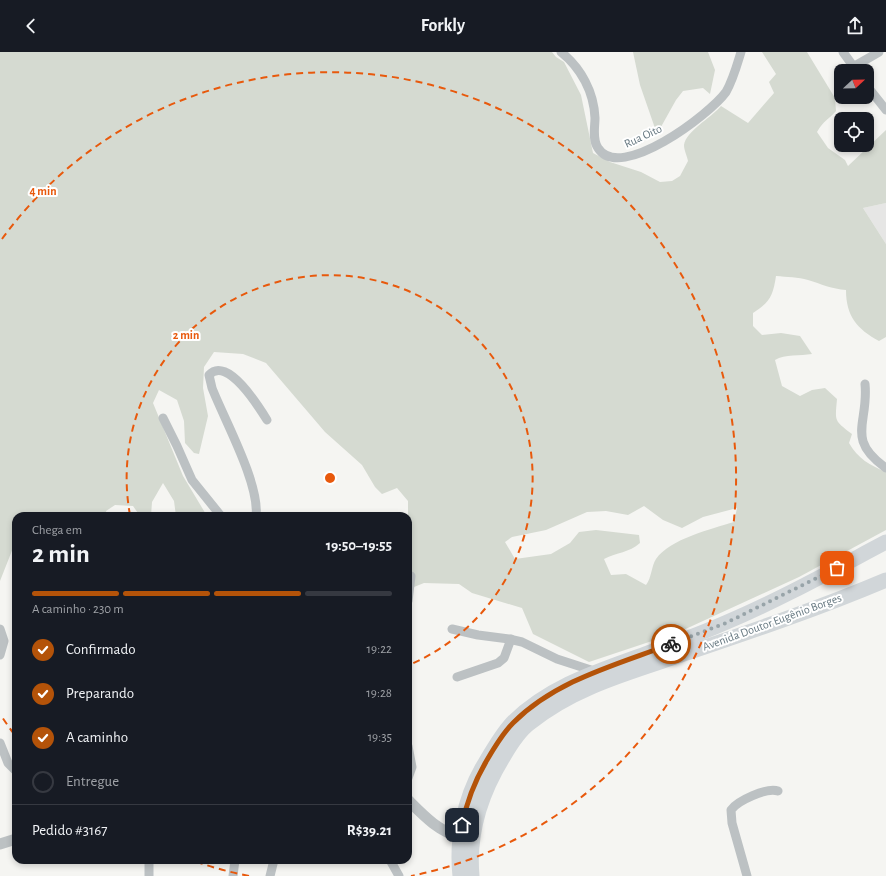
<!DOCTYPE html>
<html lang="pt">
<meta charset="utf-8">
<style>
body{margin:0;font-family:"Alegreya Sans",sans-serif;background:#20242c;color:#f1f3f6;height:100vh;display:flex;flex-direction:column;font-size:15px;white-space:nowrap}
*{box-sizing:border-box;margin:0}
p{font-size:13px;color:#9ea1a6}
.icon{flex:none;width:22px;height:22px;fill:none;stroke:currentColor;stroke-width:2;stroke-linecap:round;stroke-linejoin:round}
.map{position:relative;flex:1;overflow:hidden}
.details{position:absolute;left:12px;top:460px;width:400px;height:352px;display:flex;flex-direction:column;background:#171b24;border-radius:12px;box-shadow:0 2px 6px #0003}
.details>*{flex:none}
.needle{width:26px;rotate:68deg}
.fabs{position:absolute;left:834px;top:12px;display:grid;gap:8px}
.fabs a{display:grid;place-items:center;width:40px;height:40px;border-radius:8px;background:#171b24;box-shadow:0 2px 6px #0003;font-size:20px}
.pin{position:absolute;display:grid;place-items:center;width:34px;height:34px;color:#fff;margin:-17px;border-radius:8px;box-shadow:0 2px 6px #0006}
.courier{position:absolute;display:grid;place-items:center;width:40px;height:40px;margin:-20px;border:3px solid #b45309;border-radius:50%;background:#fff;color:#222;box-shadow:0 1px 5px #0007}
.headline em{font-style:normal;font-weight:700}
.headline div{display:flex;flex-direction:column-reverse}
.headline{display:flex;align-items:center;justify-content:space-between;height:68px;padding:0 20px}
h1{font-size:26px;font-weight:700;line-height:30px}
.bar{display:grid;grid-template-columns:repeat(4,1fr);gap:6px 4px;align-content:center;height:48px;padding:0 20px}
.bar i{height:5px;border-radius:3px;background:#363941}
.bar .selected{background:#b45309}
.bar p{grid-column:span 4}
.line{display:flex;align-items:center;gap:10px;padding:0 20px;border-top:1px solid #363941}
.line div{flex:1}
ol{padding:0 20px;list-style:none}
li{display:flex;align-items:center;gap:12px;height:44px}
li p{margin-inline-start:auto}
li .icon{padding:4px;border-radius:50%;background:#b45309;color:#fff;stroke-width:4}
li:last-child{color:#9ea1a6}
li i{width:22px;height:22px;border:2px solid #363941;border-radius:50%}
header{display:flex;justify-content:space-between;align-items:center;height:52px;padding:0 20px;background:#171b24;font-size:18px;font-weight:700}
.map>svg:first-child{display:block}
.built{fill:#e6e6e5}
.green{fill:#d5dad1;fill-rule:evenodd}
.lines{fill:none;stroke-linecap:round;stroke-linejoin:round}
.minor{stroke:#bcc1c3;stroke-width:9}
.tertiary{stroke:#bcc1c3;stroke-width:11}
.trunk{stroke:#d1d6d9;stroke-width:15}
.done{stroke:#98a4a9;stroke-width:4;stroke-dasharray:0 7.2}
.route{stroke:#b45309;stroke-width:5}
.ring{fill:none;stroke:#e8590c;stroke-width:2;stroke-dasharray:7 5}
.labels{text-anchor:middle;stroke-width:4;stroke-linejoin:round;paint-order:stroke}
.street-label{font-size:12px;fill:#667881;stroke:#fff}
.centre{fill:#e8590c;stroke:#fff;stroke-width:2}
.ring-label{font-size:12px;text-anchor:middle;font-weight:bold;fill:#e8590c;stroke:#fff;stroke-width:4;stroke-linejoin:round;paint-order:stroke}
</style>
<header><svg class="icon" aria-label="back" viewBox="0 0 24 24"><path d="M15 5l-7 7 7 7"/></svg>Forkly<svg class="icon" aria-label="share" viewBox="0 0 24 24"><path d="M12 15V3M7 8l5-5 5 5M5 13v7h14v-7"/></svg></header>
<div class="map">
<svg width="886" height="824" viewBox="0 0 886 824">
<rect width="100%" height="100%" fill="#f5f5f2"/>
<polygon class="built" points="886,151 886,192 863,156"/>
<g class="green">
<path d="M0,0H552L556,5L564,10L581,43L593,101L610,110L641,120L660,130L672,129L680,124L688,109C687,104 684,98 684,93C686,79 711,66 721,54L748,71L774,41L769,30L776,22L762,0H807L835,46L836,59C828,68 824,68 817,80L828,96L845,108L848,114L886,78V151L863,156L886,192V285L879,289C857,277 846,264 846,238C832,237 821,232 808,228C798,225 787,225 776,224C773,244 770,250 753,261V274L762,283L781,281L800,284L812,302C800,304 785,302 775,308L782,334L800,344L812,338L825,336L837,347C835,370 834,368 852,382L849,391C858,407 870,413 886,420V478L799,525L679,580L589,610L533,582L522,556L472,541L459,532L424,531L409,537L408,544V449L397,436L382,442L375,435L362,413L325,380L266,311L243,302L214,300L204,315L203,336L208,364L199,402L194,401L185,391L184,369L177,348L159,338L153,351L183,424L207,464H176L174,449L163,431L152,450L151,464H140L133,454L115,453L106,459L107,464H16V495L13,496L0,529ZM644,454L663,468L682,476L703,465L737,456L734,470C711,477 670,487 656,507C651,515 652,525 646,533L626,522L611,523L604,507C617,500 629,501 640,491L639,483L596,478L579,480L570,491L551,502L515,507L505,490L512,485L546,478L587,460L606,459L628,463Z"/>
<polygon points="633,0 708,0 715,18 710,42 703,36 683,39 676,48 657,82 640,33"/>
</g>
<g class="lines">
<g class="minor">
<path d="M561,0C581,16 594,40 595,66C595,75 592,87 598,96C620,131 710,62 726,40C733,28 737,13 741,0"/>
<polyline points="843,0 856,18"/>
<polyline points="853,15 879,0"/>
<polyline points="867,34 886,58"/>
<path d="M865,332C869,371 845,387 886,416"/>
<polyline points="163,366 177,394 192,428 221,464"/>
<path d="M256,464C260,432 224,367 212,336L209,323C227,303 259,355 267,368"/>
<polyline points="408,549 411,524"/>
<polyline points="0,577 4,589 0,603"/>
<polyline points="452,577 478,583 509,587 522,590 557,607 594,619"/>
<polyline points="457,625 498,611 504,606 511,587"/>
<polyline points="0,691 8,711 16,719"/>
<polyline points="408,694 412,715 408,726"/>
<polyline points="149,808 149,824"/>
<polyline points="390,808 399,824"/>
<polyline points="233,824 235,808"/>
<polyline points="270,824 274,808"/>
<path d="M747,824L732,771L731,758C737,749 767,735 778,739"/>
</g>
<g class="tertiary">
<path d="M408,748C424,764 438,779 460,785"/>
<polyline points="0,792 16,787"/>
</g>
<g class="trunk">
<path d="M460,824C456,787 464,748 482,716C491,701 500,684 512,671C549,634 598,619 645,602C672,592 700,582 727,570C781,547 833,518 886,490"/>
<path d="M472,824C468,780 481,741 504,704C511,692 519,679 530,671C574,635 631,620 684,602C752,579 820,556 886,528"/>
</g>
</g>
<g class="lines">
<polyline class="done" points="671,592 726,571 837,516"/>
<path class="route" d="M462,773C467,748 474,730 487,708C494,696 503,681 513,671C556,628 616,613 671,592"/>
</g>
<g class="ring">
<path d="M130 463A203 203 0 1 1 409 613"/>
<path d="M249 824A406 406 0 0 1 194 809M14 682A406 406 0 0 1 2 665M2 187A406 406 0 1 1 411 824"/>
</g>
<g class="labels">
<g class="street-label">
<text transform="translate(643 84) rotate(-25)" y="4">Rua Oito</text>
<text transform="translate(772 570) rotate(-20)" y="4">Avenida Doutor Eugênio Borges</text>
</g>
</g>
<circle cx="330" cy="426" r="6" class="centre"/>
<g class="ring-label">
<text x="43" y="143">4 min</text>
<text x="186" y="287">2 min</text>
</g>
</svg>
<div class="fabs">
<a><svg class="needle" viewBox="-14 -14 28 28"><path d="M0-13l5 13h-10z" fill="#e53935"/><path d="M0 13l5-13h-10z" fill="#9ea1a6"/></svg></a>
<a><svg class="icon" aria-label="locate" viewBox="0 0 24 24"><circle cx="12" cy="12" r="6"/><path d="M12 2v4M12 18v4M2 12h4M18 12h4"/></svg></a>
</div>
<div class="pin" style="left:837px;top:516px;background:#ea580c"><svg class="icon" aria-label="bag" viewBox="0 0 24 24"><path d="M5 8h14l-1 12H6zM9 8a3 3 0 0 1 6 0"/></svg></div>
<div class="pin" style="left:462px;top:773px;background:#1f2937"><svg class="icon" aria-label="home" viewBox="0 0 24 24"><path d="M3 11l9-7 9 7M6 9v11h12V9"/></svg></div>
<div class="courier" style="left:671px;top:592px"><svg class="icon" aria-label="bike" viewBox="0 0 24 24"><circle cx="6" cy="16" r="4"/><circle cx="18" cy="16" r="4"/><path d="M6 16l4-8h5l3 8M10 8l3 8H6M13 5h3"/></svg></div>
<section class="details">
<div class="headline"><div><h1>2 min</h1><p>Chega em</p></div><em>19:50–19:55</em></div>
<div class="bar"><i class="selected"></i><i class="selected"></i><i class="selected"></i><i></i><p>A caminho · 230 m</p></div>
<ol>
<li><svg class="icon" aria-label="check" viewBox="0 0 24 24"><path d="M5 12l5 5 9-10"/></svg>Confirmado<p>19:22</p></li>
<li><svg class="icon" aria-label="check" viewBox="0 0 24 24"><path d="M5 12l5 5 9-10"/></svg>Preparando<p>19:28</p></li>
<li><svg class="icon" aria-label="check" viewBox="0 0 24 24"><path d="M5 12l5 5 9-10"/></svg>A caminho<p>19:35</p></li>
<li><i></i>Entregue</li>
</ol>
<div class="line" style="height:52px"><div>Pedido #3167</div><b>R$39.21</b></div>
</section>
</div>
